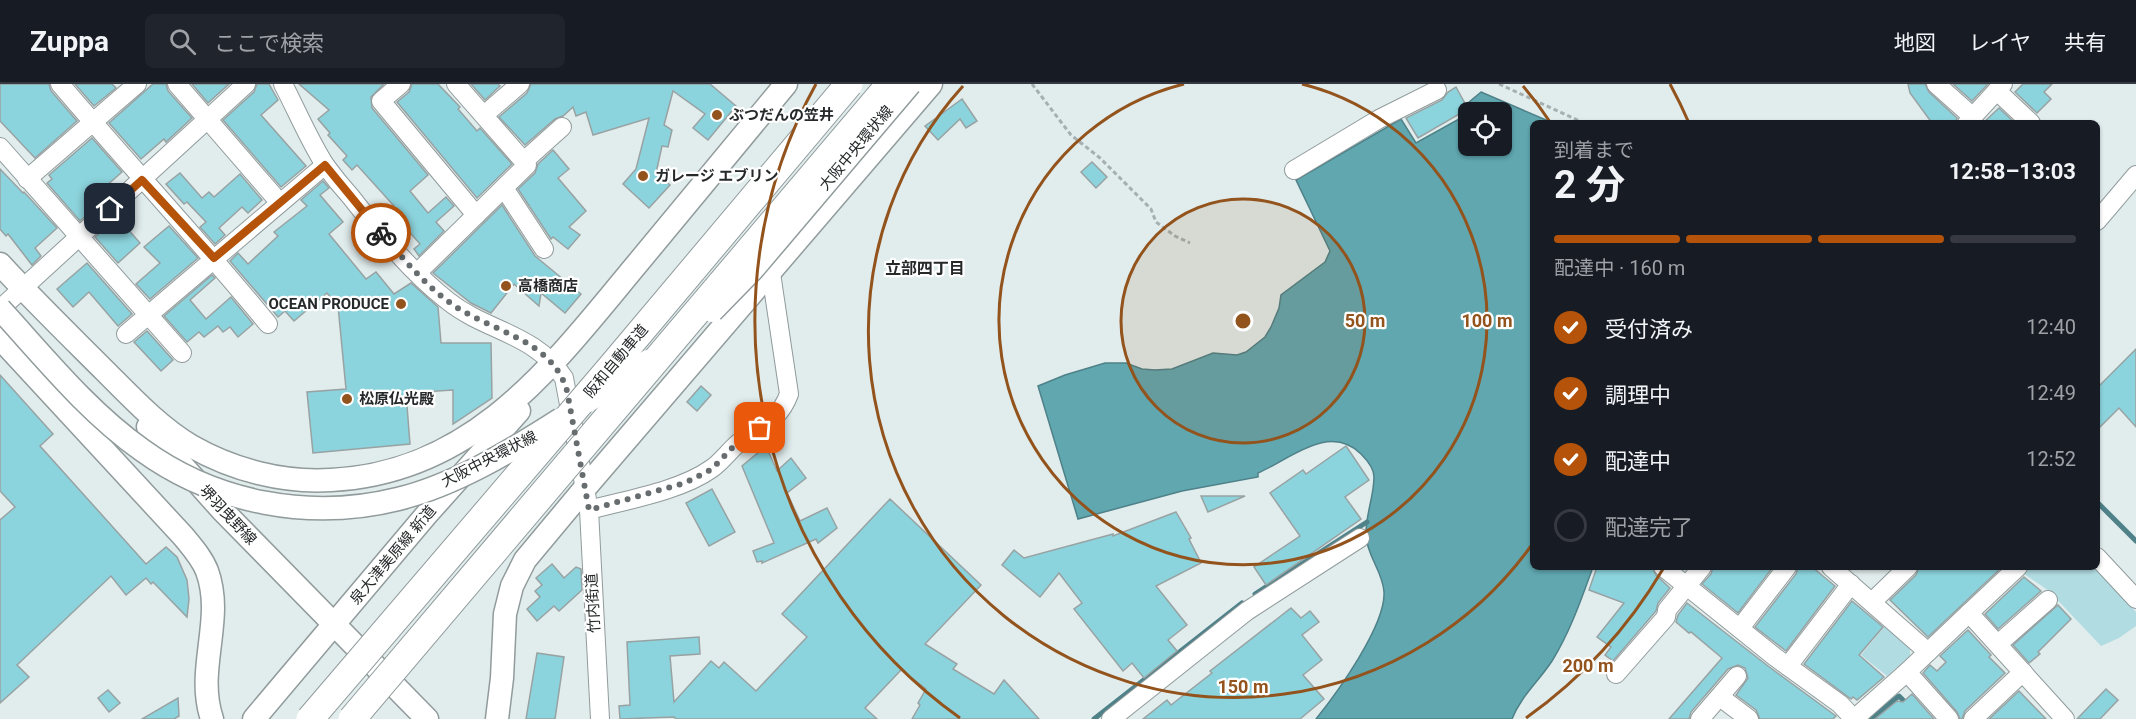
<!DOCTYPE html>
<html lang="ja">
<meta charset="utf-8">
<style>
body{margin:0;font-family:Roboto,"Noto Sans JP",sans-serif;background:#20242c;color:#f1f3f6;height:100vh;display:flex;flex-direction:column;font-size:22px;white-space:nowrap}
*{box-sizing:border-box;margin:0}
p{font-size:20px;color:#9ea1a6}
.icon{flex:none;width:33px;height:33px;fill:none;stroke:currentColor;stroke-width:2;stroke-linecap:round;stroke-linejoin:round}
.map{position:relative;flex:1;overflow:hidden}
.side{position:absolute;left:1530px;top:36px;width:570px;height:450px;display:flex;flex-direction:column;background:#171b24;border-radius:9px;box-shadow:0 2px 4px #0004}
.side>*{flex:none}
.tools{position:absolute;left:1458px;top:18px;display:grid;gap:12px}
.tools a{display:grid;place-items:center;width:54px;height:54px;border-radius:9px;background:#171b24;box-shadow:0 2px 4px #0004;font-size:30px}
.pin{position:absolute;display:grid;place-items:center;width:51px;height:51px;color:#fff;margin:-26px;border-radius:12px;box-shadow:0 3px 9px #0006}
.courier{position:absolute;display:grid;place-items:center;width:60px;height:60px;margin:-30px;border:4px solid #b45309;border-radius:50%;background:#fff;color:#222;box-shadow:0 2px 8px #0007}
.headline em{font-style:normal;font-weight:700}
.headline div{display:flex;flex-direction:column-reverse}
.headline{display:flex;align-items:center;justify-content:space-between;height:102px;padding:0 24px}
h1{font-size:39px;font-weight:700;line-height:45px}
.bar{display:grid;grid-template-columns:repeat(4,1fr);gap:9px 6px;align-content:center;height:72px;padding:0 24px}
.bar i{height:8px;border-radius:4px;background:#363941}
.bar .current{background:#b45309}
.bar p{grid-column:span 4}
ol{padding:0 24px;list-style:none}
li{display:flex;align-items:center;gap:18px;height:66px}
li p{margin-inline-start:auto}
li .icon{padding:6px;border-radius:50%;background:#b45309;color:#fff;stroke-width:4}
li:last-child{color:#9ea1a6}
li i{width:33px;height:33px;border:3px solid #363941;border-radius:50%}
header{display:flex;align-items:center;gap:36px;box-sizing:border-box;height:84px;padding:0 30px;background:#171b24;border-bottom:2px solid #363941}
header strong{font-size:28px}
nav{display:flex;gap:33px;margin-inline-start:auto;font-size:21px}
.search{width:420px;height:54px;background:#20242c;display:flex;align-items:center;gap:15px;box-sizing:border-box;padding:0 21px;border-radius:9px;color:#9ea1a6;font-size:22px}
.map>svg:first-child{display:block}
.green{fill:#b1dce2}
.water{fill:#60a7b0;stroke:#4e8188;stroke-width:1.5}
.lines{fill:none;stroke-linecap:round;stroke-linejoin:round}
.stream{stroke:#4e8188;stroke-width:5}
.building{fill:#8cd4dd;stroke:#98a2a3;stroke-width:1.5}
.minor-casing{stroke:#919b9c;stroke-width:20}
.major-casing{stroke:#919b9c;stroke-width:25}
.path{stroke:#a7b0b1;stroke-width:3;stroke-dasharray:4.5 3;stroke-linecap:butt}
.minor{stroke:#fff;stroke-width:18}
.major{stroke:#fff;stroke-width:22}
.major-bridge-casing{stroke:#919b9c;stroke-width:25;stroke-linecap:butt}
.highway-bridge-casing{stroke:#919b9c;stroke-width:29;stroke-linecap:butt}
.major-bridge{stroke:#fff;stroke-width:22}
.highway-bridge{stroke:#fff;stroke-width:27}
.done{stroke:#676d6e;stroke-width:6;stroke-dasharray:0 10.8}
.route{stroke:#b45309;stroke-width:8}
.ring{fill:none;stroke:#93531c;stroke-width:3}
.poi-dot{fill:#93531c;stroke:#fff;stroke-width:2}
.labels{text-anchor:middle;stroke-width:4.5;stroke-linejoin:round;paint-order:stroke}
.poi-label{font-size:15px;font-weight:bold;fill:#252929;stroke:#fff;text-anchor:start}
.street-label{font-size:15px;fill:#252929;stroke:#fff}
.neighbourhood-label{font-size:16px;font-weight:bold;fill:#252929;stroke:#fff}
.centre{fill:#93531c;stroke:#fff;stroke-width:3}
.ring-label{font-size:18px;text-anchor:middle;font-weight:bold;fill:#93531c;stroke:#fff;stroke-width:4.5;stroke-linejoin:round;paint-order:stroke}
</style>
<header>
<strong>Zuppa</strong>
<div class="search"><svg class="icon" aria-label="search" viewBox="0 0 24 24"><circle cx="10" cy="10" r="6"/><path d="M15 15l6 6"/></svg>ここで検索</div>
<nav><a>地図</a><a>レイヤ</a><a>共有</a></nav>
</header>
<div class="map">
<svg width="2136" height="635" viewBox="0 0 2136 635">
<rect width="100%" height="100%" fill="#e1eced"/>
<g class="green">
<polygon points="2025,483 2096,483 2136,528 2136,542 2119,554 2101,562 2049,507 2020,487"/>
<polygon points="1885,542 1910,564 1910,572 1887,592 1861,571"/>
</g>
<path class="water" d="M1481,8L1553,39H1533V483H1593C1581,516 1570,548 1552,577C1539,597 1521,612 1512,635H1316C1337,609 1386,541 1384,508C1383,488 1367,472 1366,452C1365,432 1374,413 1374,393C1374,384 1367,376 1361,370C1329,338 1289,376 1258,389V393L1182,407L1078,435L1038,302L1065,291L1105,279H1126L1142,285L1155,286L1172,285L1213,269L1237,271L1246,268L1265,253L1271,243L1279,224L1281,211L1325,178L1330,167L1296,96L1401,35L1416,59L1468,30V62H1502V28H1470L1472,27L1468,19Z"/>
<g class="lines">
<g class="stream">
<polyline points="2097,418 2136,457"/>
<polyline points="1255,510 1367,438"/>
<polyline points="1094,635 1242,519"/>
<polyline points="1871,635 1899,612 1908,621"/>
</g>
</g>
<g class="building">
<polygon points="0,0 49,0 51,7 77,37 35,74 0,37"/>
<polygon points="75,0 112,0 116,4 94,22"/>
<polygon points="153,0 166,0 168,7 192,34 166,58 164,55 141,75 109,39"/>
<polygon points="192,0 229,0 208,19"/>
<polygon points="257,0 269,0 278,16 261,31 306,82 281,103 223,36 254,8"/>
<polygon points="299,0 384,0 371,13 372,24 428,91 410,107 428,129 446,113 454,122 436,138 444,147 419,172 414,165 420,160 390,126 394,122 357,81 352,86 343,76 347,72 328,51 330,49 318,35 329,26"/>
<polygon points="412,0 438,0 460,23 458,25 477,47 480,44 512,80 477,114 397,18 409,8"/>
<polygon points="471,0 498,0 500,2 485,16"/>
<polygon points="531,0 710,0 736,22 708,56 693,44 705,30 673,7 664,41 672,46 668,63 662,62 656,89 670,101 649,124 623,100 636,85 649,34 593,51 586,28 576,32 573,23 563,32 555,35 525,61 499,33 527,9"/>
<polygon points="1908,0 1925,0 1929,8 1957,34 1956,39 1932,39 1910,9"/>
<polygon points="1953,0 1988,0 1972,17"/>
<polygon points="2023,0 2052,0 2044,8 2051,15 2037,29 2015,8"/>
<polygon points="1456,3 1468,25 1418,54 1406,34 1442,16 1448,8"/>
<polygon points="962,15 977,37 966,44 960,35 938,56 925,42"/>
<polygon points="1999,24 2015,39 1983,39"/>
<polygon points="92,54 122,88 96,111 102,117 80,137 47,99 52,95 49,91"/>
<polygon points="553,66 569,85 558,94 586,127 569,143 580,151 568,165 553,153 551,155 518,105 535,89 538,80"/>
<polygon points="1092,78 1107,93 1096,104 1081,88"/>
<polygon points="0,85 23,109 24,108 57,144 35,164 41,172 32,181 8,150 6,152 0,145"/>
<polygon points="180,89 202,114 209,108 214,113 240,90 262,116 248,129 242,123 219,144 225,151 215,160 200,143 206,138 187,118 184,120 166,100"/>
<polygon points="323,97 329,104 320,111 343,138 329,150 366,195 376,188 394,210 411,199 438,223 441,259 491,259 492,314 453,340 453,306 406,309 410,360 313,369 307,308 346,305 338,222 327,209 294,237 285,227 278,233 230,177 238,169 248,180 278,152 274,148 307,122 301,116"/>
<polygon points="502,121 535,172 581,210 565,229 541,209 539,222 514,200 491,229 471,219 433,189"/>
<polygon points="117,133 140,159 118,179 95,153"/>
<polygon points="169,142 198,174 150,215 136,200 160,179 144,163"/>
<polygon points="87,179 132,230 118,242 89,208 73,223 57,205"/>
<polygon points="212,191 215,194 190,216 206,235 231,213 253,240 238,253 230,243 223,248 218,242 204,253 199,248 187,258 164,232"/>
<polygon points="147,247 173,276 161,287 134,258"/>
<polygon points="2136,265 2136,343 2119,324 2097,346 2097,304"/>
<polygon points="0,291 53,350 40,362 146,480 166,463 177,473 187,496 189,515 187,533 153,498 151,500 146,494 126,511 111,492 17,581 29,593 0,619 0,436 15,423 0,407"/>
<polygon points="701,302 711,311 697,327 687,318"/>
<polygon points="766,362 777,387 791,374 806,394 787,409 800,437 827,424 837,444 818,459 816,455 762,479 762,477 757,478 753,467 774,459 742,382"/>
<polygon points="1346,362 1369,396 1345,413 1361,435 1266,501 1254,483 1300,452 1270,409 1303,386 1306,390"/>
<polygon points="712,405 735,448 709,462 686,419"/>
<polygon points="1201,412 1245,412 1208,428"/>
<polygon points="890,415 981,501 925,560 957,580 953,585 994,610 1004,596 1039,635 912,635 920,621 918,619 926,605 901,586 865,624 877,635 676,635 674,633 620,635 619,622 630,621 627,558 699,553 700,570 670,572 674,618 711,577 719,584 724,578 756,607 807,553 782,530"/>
<polygon points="1176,428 1191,454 1189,455 1201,479 1156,502 1187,541 1168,556 1177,567 1144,594 1132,579 1123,587 1074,525 1082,519 1059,489 1040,513 1002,481 1014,466 1024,474 1113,450 1113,452"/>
<polygon points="552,480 564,494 576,483 581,485 582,506 559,527 554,522 537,537 527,525 540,513 535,507 542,501 536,494"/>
<polygon points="1597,483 1652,483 1656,491 1670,504 1658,519 1656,527 1613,577 1605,571 1611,563 1597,553 1624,519 1589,506"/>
<polygon points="1713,483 1773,483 1738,529 1702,500 1711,490"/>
<polygon points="1798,483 1812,483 1835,502 1786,567 1755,543 1796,490"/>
<polygon points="1919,483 2002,483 1928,553 1890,516 1916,491"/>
<polygon points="2024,493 2041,507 1998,545 1985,530"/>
<polygon points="1852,517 1883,543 1859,571 1884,593 1857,616 1853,613 1851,615 1804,580"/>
<polygon points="1687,519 1768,582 1836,632 1833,635 1760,635 1756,626 1736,611 1748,594 1745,584 1738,581 1728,585 1691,628 1689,635 1669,635 1722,574 1691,548 1689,549 1676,538 1678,531"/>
<polygon points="2058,521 2071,535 2038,568 2040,570 2029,579 2013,561"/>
<polygon points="1291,524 1301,534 1310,527 1319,538 1302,551 1322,576 1303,591 1324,615 1300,635 1143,635 1167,616 1171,621 1212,589 1210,587"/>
<polygon points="1968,546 1991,571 1989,573 2005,589 1965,627 1962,635 1960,635 1957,628 1923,589 1930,581 1937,587 1946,578 1940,572"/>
<polygon points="537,569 564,573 555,635 526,635"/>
<polygon points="2106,605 2118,616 2100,635 2077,635"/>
<polygon points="108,606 120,619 109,628 98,614"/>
<polygon points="2019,607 2046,635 1989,635"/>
<polygon points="1912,610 1934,635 1875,635 1897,617 1903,618"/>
<polygon points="178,614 179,632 174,635 142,635"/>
</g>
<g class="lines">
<defs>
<g id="minor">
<path d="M60,0C129,81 201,158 268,240"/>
<polyline points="177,0 280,119"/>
<path d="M283,0C297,27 309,56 325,81C333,92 342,103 351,113C380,150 411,188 448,217C487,248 535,249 564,294L589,426L600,635"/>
<polyline points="401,0 381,17 476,131"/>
<polyline points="1936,0 1973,33"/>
<polyline points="1997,7 2031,39"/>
<polyline points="484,31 520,0"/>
<polyline points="1967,39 2003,0"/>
<polyline points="0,63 182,269"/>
<polyline points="524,77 562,43"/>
<polyline points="1294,86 1379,35 1437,6"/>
<polyline points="27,95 137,0"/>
<polyline points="504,104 544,165"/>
<polyline points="2097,137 2136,91"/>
<polyline points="417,189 527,81 456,0"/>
<polyline points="0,225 246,0"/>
<polyline points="126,250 325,81"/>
<path d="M589,426C626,416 680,407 711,385C722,378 730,365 741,357C762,342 780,335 789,310L771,189"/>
<polyline points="2097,473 2136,515"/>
<polyline points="1663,483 1775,573 1840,620 1854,635"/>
<polyline points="1831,483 1928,568"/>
<polyline points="1872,518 1908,483"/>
<polyline points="1969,529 2018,483"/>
<polyline points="1740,544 1787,483"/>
<polyline points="1998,560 2048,516"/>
<polyline points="1788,582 1851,500"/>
<polyline points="1907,588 1949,635"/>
<polyline points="1616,590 1666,533 1667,526 1702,483"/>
<polyline points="1720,613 1749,635"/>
<polyline points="1111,635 1247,527 1360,454"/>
<polyline points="1700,635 1737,592"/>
<polyline points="1854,635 1907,588 1969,529 2065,635"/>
<polyline points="1973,635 2023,588"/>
</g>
<g id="major">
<path d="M0,180C34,217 70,252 105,287C132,314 159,343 191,362C233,386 283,399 331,396C475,389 553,281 637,180C687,120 737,60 786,0"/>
<path d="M0,254L183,452C192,463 202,474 207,487C225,536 195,585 212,635"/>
<polyline points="148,343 222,426 427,635"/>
<polyline points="254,635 427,430 519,327"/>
<polyline points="497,635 502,594 505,530 512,502 525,476 585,404 931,0"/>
</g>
</defs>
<use href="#minor" class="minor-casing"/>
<use href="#major" class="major-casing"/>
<g class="path">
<polyline points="1032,0 1071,51 1100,74 1151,125 1156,138 1175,152 1190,159"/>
<polyline points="1499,0 1584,39"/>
</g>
<use href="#minor" class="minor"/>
<use href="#major" class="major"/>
<defs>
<g id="major-bridge">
<path d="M0,225C44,273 88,328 142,366C215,419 310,437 398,415C455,401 511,367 561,335"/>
<polyline points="712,227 753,185 910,0"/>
<polyline points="588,317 648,277"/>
</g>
<g id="highway-bridge">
<polyline points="310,635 611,283 849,0"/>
<polyline points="352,635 890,0"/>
</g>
</defs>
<use href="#major-bridge" class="major-bridge-casing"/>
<use href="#highway-bridge" class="highway-bridge-casing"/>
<use href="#major-bridge" class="major-bridge"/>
<use href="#highway-bridge" class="highway-bridge"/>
</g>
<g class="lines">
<path class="done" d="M381,149C402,173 423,199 449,218C489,248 552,254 567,307L589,426L685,399L712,385L732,364L760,344"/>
<polyline class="route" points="110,125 142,96 214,174 325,81 381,149"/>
</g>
<circle cx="1243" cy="237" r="122" fill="#93531c" fill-opacity=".12"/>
<g class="ring">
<circle cx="1243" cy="237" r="122"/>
<path d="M1302 0A244 244 0 1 1 1184 0"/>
<path d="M1531 462A366 366 0 1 1 963 2M1523 2A366 366 0 0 1 1550 38"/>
<path d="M1663 485A488 488 0 0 1 1526 634M960 634A488 488 0 0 1 816 0M1670 0A488 488 0 0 1 1689 39"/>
</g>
<g class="poi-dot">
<circle cx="717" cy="31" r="6"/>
<circle cx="643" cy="92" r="6"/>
<circle cx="506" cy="202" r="6"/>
<circle cx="401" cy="220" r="6"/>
<circle cx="347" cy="315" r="6"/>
</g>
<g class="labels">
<g class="poi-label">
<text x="729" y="36">ぶつだんの笠井</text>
<text x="655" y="97">ガレージ エブリン</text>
<text x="518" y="207">高橋商店</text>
<text x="389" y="225" text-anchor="end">OCEAN PRODUCE</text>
<text x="359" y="320">松原仏光殿</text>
</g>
<g class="street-label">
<text transform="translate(856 64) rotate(-50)" y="5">大阪中央環状線</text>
<text transform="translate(616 277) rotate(-50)" y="5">阪和自動車道</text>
<text transform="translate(489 375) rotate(-27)" y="5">大阪中央環状線</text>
<text transform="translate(228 431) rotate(47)" y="5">堺羽曳野線</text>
<text transform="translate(393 471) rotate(-50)" y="5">泉大津美原線 新道</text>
<text transform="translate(593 519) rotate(-93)" y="5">竹内街道</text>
</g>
<g class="neighbourhood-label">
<text x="925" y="190">立部四丁目</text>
</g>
</g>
<circle cx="1243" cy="237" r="9" class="centre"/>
<g class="ring-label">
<text x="1365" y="243">50 m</text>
<text x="1487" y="243">100 m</text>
<text x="1588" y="588">200 m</text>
<text x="1243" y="609">150 m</text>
</g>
</svg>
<div class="tools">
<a><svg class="icon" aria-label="locate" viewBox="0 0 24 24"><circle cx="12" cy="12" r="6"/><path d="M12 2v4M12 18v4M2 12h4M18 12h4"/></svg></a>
</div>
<div class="pin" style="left:760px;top:344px;background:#ea580c"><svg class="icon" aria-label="bag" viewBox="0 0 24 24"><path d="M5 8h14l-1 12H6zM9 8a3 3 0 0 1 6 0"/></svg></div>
<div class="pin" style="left:110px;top:125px;background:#1f2937"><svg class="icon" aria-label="home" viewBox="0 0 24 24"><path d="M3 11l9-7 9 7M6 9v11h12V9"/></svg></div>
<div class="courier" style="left:381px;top:149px"><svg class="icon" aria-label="bike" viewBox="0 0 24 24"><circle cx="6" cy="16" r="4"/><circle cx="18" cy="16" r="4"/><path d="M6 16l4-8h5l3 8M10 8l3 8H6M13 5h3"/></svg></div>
<section class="side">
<div class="headline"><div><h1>2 分</h1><p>到着まで</p></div><em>12:58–13:03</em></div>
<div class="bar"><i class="current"></i><i class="current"></i><i class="current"></i><i></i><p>配達中 · 160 m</p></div>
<ol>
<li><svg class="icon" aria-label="check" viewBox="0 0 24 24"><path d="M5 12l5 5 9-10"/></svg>受付済み<p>12:40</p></li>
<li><svg class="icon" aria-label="check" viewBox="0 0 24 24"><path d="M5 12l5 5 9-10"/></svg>調理中<p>12:49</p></li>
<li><svg class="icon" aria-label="check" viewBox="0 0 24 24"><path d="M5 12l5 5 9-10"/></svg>配達中<p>12:52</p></li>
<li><i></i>配達完了</li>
</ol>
</section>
</div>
